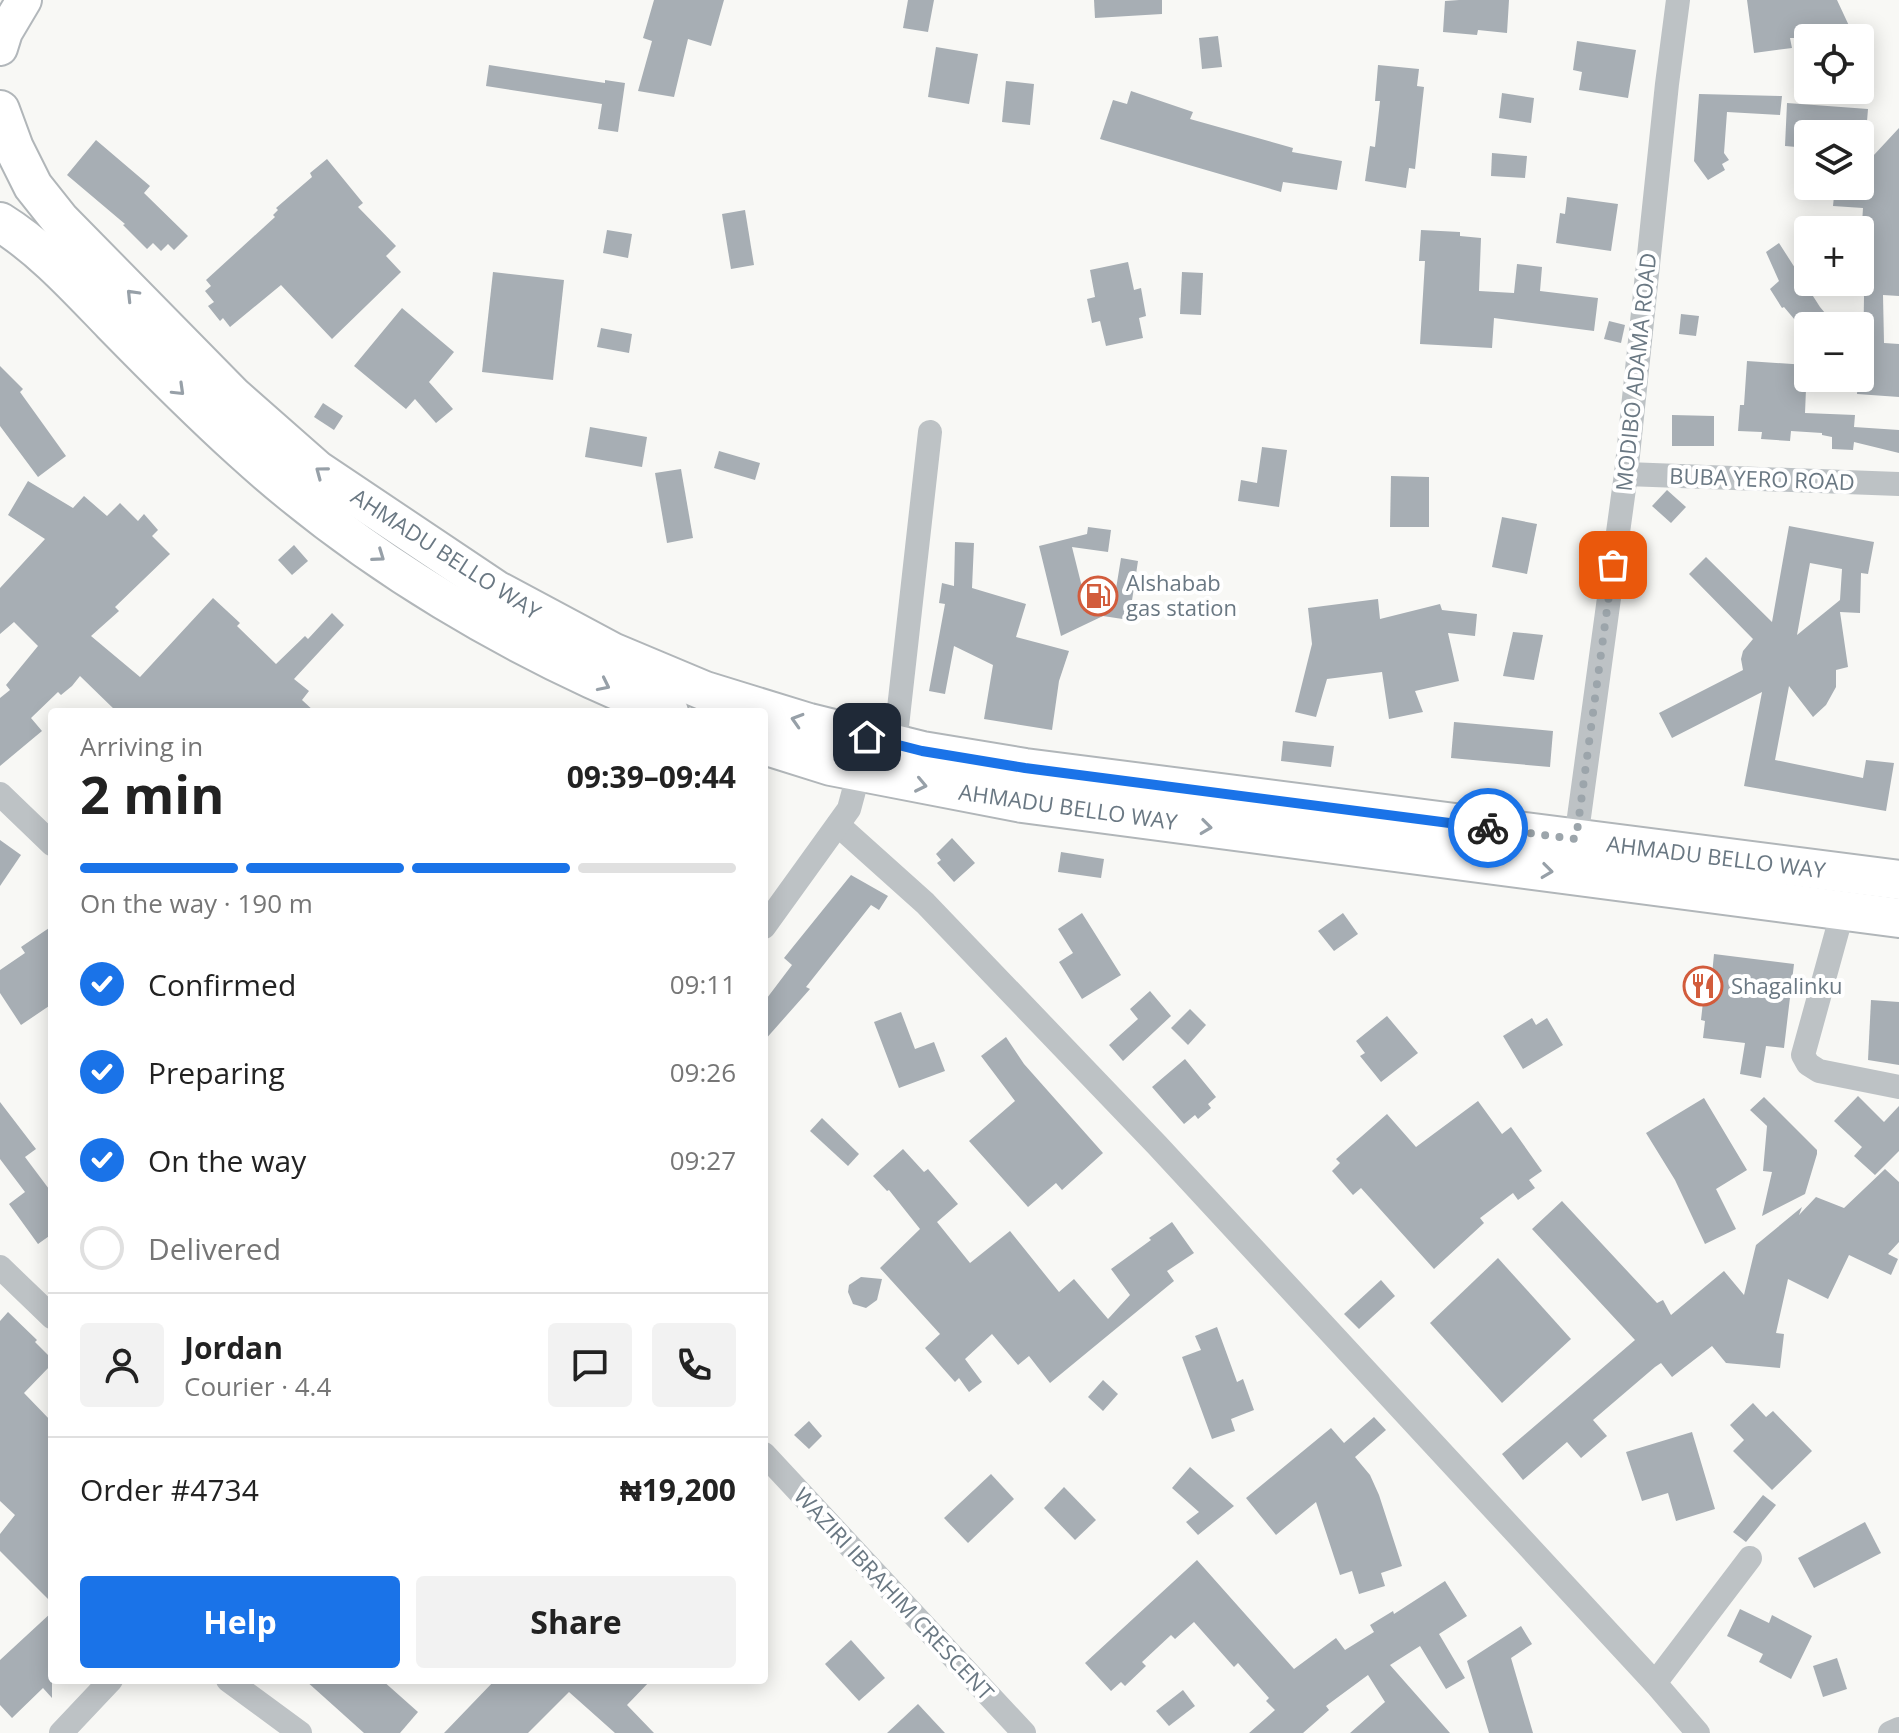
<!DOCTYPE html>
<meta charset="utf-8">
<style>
body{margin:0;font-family:"Open Sans",sans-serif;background:#f2f2f2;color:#222;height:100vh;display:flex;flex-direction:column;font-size:30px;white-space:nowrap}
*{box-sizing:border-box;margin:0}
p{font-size:26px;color:#767676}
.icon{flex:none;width:44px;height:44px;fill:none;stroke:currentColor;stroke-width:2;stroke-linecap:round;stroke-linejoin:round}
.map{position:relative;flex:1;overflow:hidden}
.side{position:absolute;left:48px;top:708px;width:720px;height:976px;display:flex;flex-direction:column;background:#fff;border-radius:8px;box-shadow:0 4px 20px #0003}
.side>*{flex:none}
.fabs{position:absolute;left:1794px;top:24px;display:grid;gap:16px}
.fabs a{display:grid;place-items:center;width:80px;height:80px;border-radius:8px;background:#fff;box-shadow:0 4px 20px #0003;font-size:40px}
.pin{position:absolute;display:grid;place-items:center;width:68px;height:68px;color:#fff;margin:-34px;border-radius:16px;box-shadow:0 4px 12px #0006}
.courier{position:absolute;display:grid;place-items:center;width:80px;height:80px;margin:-40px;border:6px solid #1a73e8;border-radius:50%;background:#fff;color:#222;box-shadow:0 2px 10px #0007}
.overview em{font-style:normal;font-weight:700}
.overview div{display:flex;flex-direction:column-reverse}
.overview{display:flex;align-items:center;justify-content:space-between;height:136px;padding:0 32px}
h1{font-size:52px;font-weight:700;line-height:60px}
.bar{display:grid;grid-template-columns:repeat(4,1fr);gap:12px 8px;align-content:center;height:96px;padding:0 32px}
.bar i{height:10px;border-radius:6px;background:#e0e0e0}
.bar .current{background:#1a73e8}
.bar p{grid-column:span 4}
.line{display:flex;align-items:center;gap:20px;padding:0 32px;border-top:2px solid #e0e0e0}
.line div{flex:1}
.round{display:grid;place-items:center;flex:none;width:84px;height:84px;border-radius:8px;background:#f2f2f2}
ol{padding:0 32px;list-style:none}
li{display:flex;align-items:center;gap:24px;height:88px}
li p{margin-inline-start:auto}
li .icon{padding:8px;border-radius:50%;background:#1a73e8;color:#fff;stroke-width:4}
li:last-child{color:#767676}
li i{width:44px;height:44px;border:4px solid #e0e0e0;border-radius:50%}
.action{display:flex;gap:16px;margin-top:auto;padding:16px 32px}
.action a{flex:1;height:92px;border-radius:8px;background:#1a73e8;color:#fff;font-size:32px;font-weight:700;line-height:92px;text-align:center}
.action a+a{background:#f2f2f2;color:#222}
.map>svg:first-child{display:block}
.building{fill:#a7aeb4;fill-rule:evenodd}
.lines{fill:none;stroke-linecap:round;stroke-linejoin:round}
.secondary-casing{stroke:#b2b7bb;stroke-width:38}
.primary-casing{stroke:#b1b6b9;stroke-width:42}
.minor{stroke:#bdc2c5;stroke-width:24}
.secondary{stroke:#fff;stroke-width:34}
.primary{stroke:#fff;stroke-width:38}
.oneway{stroke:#97a0a8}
.done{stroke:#9ca5ab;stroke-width:8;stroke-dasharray:0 14.4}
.route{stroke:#1a73e8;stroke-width:10}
.labels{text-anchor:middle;stroke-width:8;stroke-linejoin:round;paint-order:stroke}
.street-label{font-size:22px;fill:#6a7883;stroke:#fff}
.poi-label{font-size:22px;fill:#6a7883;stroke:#fff;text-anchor:start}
</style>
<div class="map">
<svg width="1899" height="1733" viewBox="0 0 1899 1733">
<rect width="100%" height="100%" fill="#f8f8f5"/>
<g class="building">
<polygon points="654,0 724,0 711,46 688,39 674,97 638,91 652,41 643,38"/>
<polygon points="908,0 934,0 928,32 903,28"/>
<polygon points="1094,0 1162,0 1162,14 1095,18"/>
<polygon points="1459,0 1509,0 1507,33 1478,30 1477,35 1443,32 1445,1"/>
<polygon points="1747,0 1837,0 1851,30 1847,32 1850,38 1790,38 1792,48 1754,53"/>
<polygon points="1218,36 1222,67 1202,69 1199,38"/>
<polygon points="1577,41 1636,50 1628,98 1579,90 1582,72 1573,70"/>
<polygon points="936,47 978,54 969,104 928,97"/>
<polygon points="489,65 605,83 605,80 625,83 618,132 598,129 602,104 486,86"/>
<polygon points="1378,65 1419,69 1417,86 1424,87 1415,169 1409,168 1406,188 1365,181 1370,146 1375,147 1380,101 1375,101"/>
<polygon points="1006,81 1034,84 1030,125 1002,122"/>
<polygon points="1131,91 1193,112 1190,119 1293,148 1292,152 1342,161 1337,190 1283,182 1281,192 1100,139 1113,100 1127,104"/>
<polygon points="1502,93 1534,98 1531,123 1499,118"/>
<polygon points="1699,94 1782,96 1780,115 1727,112 1724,153 1729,160 1722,164 1725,170 1708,180 1694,161"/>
<polygon points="1787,103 1868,109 1866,134 1808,134 1808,148 1785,146"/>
<polygon points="1899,128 1899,296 1883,295 1884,343 1899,344 1899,397 1857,394 1860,355 1863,359 1864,297 1860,257 1863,208 1833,206 1835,186 1860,186 1860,170"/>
<polygon points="96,140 150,186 144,193 188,236 174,250 168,244 161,251 153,243 147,249 123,225 125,224 67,175"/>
<polygon points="1492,153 1527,156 1525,178 1491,176"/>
<polygon points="327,159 363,203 358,207 396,246 386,256 401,272 332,339 281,285 230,327 223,318 220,321 208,306 214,302 205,291 211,286 206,280 275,217 273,215 278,210 276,208 312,177 310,173"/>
<polygon points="1567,197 1618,204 1611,251 1556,243 1560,213 1565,214"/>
<polygon points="745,210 754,265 731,269 722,214"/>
<polygon points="607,230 632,234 628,258 603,253"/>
<polygon points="1421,230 1460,232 1460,236 1481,238 1479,291 1514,293 1517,264 1542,267 1540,291 1598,298 1594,331 1494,318 1492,348 1420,344 1425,261 1419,261"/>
<polygon points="1779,243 1820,307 1836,326 1800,326 1784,307 1782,308 1770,289 1779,281 1766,252"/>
<polygon points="1128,262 1134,290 1141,288 1146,316 1139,318 1143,338 1106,346 1100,321 1092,323 1087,299 1095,297 1090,270"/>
<polygon points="493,272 564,280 553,380 482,372"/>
<polygon points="1182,272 1203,273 1201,315 1180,314"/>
<polygon points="402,308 454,352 429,382 453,409 436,423 415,399 406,409 354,366"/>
<polygon points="1681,314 1699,316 1696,336 1679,334"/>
<polygon points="1609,321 1625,325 1621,343 1604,339"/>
<polygon points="601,328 632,334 629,353 597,347"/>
<polygon points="1747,361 1807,365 1805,413 1855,415 1854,427 1899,430 1899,453 1854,442 1853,450 1832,449 1832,437 1822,435 1822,433 1791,431 1790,441 1761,439 1762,432 1738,431 1740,405 1744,405"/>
<polygon points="0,366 23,389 20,392 66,456 38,477 0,426"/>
<polygon points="323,403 343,416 334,430 314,417"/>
<polygon points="1672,415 1714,416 1714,446 1672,446"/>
<polygon points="590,427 647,437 642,467 585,457"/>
<polygon points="1262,447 1287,450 1279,507 1238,501 1241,480 1257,483"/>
<polygon points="719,451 760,463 755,480 714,468"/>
<polygon points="681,469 693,538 667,543 655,473"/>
<polygon points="1391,476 1429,477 1429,527 1390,527"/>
<polygon points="28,481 73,508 84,496 107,516 120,503 138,521 144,514 158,530 152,536 170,554 115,607 119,611 91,636 140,677 213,598 240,623 237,626 276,664 305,636 308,639 332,613 344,625 294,679 309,691 302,700 315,712 117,712 80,676 72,686 61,695 58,692 31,718 42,731 0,766 0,698 10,690 6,685 38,646 14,622 0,634 0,588 45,539 8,515"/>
<polygon points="1667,490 1686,507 1671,523 1652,506"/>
<polygon points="1502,517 1537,524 1527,574 1492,567"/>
<path d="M1789,526L1874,542L1868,574L1861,573L1860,613L1840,612L1848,667L1836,670V687L1826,705L1813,717L1789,686L1775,760L1863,778L1866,760L1894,763L1886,811L1744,786L1762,692L1672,738L1659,713L1743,670L1741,659L1743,651L1753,639L1689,574L1706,557L1772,622ZM1810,563L1842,569L1840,600L1797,635Z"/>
<polygon points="1088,527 1111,530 1108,552 1072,547 1083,591 1115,595 1121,558 1138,561 1129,620 1103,616 1061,636 1039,546 1087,534"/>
<polygon points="955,542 974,543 972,588 1026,604 1016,637 1069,651 1059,681 1052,730 984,719 993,665 954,646 945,694 929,691 945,604 939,603 942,583 954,586"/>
<polygon points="294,545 308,561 292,575 278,560"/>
<polygon points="1378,599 1380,619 1440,604 1442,610 1477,614 1475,636 1448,633 1459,681 1415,691 1423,712 1389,719 1382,672 1327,679 1316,717 1295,712 1312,644 1308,608"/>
<polygon points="1513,632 1543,635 1534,680 1503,676"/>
<polygon points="1454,722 1553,731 1550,767 1451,758"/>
<polygon points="1283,741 1334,746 1331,767 1281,761"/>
<polygon points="952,838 975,863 954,882 937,863 941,860 936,854"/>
<polygon points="0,840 21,855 0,886"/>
<polygon points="1061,852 1104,859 1101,878 1058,872"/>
<polygon points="851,875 888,896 879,910 871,905 806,987 810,989 764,1041 764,1002 792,965 784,958"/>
<polygon points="1082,913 1121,975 1082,999 1059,962 1073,953 1058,929"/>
<polygon points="1343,913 1358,934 1334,951 1318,931"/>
<polygon points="52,926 52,1004 21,1025 0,993 0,970 25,953 21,947"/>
<polygon points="1714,954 1794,964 1784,1048 1766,1046 1761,1078 1740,1074 1745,1043 1703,1038 1705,1021 1701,1020 1705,984 1711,985"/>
<polygon points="1150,991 1171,1016 1123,1061 1109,1045 1138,1019 1130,1009"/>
<polygon points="1871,1000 1899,1002 1899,1065 1868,1060"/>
<polygon points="1190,1009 1206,1025 1188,1045 1171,1028"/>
<polygon points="901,1012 915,1049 934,1042 945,1071 899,1088 874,1022"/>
<polygon points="1387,1016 1418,1053 1381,1082 1360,1056 1365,1053 1356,1041"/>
<polygon points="1532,1018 1536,1025 1547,1018 1563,1045 1523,1069 1503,1036"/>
<polygon points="1006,1037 1024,1064 1103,1153 1062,1190 1056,1183 1028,1207 969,1141 1015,1101 981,1056"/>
<polygon points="1185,1059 1216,1097 1208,1104 1211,1108 1198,1119 1195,1115 1184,1124 1152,1087"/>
<polygon points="1858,1096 1884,1122 1899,1106 1899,1151 1875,1175 1854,1156 1862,1147 1834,1121"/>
<polygon points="1764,1097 1817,1150 1817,1154 1805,1194 1762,1216 1772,1172 1763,1171 1767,1126 1750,1110"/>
<polygon points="1704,1098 1747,1170 1716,1189 1736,1229 1705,1244 1675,1180 1646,1133"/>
<polygon points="1478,1101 1502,1134 1511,1127 1542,1171 1529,1180 1535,1188 1518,1200 1513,1193 1480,1218 1484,1223 1434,1269 1361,1188 1353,1195 1332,1171 1340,1163 1336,1159 1387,1114 1416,1147"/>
<polygon points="0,1102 36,1149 25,1157 52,1193 52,1234 38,1244 9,1204 25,1192 0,1159"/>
<polygon points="822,1118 859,1154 848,1166 810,1131"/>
<polygon points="903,1149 924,1172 928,1169 958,1204 937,1222 970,1263 1010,1231 1059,1292 1074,1279 1108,1319 1130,1295 1111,1269 1151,1240 1149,1238 1172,1222 1194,1253 1167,1271 1174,1281 1050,1383 1029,1356 1018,1365 992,1334 965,1359 982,1382 969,1392 959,1378 955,1382 925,1348 940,1334 880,1268 920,1229 889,1190 887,1191 873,1176"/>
<polygon points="1885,1169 1899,1182 1899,1242 1888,1254 1898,1259 1891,1275 1849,1255 1828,1299 1788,1279 1776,1333 1784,1334 1780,1368 1726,1363 1712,1346 1672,1377 1661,1363 1655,1367 1593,1420 1607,1436 1581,1458 1567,1442 1523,1480 1502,1454 1635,1340 1532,1229 1562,1201 1657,1303 1663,1300 1671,1315 1724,1271 1744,1295 1756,1245 1802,1207 1799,1215 1816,1197 1844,1208"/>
<polygon points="1498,1258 1571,1339 1502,1403 1430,1323"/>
<polygon points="861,1277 882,1279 877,1300 866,1308 853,1304 848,1292 849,1285"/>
<polygon points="1381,1280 1395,1296 1359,1329 1344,1314"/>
<polygon points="8,1312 37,1340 35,1342 52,1359 52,1364 24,1393 52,1422 52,1603 0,1551 0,1534 15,1515 0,1501 0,1321"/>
<polygon points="1217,1327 1237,1382 1243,1379 1254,1410 1231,1419 1235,1431 1212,1439 1182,1357 1201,1350 1195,1336"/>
<polygon points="1103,1380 1118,1394 1103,1411 1088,1397"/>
<polygon points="1753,1403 1766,1417 1773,1411 1812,1451 1772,1490 1733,1451 1744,1440 1730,1425"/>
<polygon points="1374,1417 1386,1430 1355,1457 1370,1475 1379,1495 1402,1566 1381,1573 1385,1586 1359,1594 1352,1571 1340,1575 1316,1502 1276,1535 1246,1498 1331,1428 1344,1443"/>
<polygon points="809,1421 822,1436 809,1449 794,1435"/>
<polygon points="1692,1432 1715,1509 1676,1521 1668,1493 1642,1501 1626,1452"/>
<polygon points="1190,1467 1234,1506 1198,1535 1186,1522 1199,1512 1172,1488"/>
<polygon points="991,1474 1014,1499 968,1543 944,1518"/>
<polygon points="1064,1487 1096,1520 1075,1540 1044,1508"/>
<polygon points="1763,1495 1776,1505 1746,1542 1733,1532"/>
<polygon points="1865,1522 1881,1553 1814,1588 1798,1558"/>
<polygon points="1197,1560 1294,1669 1336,1638 1345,1650 1374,1632 1370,1625 1393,1611 1394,1614 1445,1581 1467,1616 1439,1634 1465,1678 1446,1689 1420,1646 1390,1665 1450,1733 1350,1733 1385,1702 1368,1675 1326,1706 1329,1710 1303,1733 1249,1733 1275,1710 1266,1701 1269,1698 1238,1663 1234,1667 1194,1622 1175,1639 1171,1635 1142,1662 1146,1666 1125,1686 1121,1682 1111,1691 1085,1663"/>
<polygon points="1740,1609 1769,1623 1772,1615 1812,1636 1791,1679 1759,1662 1763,1654 1727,1636"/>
<polygon points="52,1612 52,1698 43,1688 12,1718 0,1705 0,1660"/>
<polygon points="1521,1626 1532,1644 1511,1658 1533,1733 1489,1733 1467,1661"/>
<polygon points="851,1640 885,1678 859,1701 825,1664"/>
<polygon points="1837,1658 1847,1689 1823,1697 1813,1666"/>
<polygon points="305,1680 382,1680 418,1712 400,1733 364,1733"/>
<polygon points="495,1680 651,1680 627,1705 654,1733 615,1733 569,1692 528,1733 444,1733"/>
<polygon points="1183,1690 1195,1706 1169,1726 1156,1711"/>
<polygon points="918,1704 945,1733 887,1733"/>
</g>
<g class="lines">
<defs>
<polyline id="secondary" points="0,48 5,32 24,0"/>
<g id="primary">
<polyline points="0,110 14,148 33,186 60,220 233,396 317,470 496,590 612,652 705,691 809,723 922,751 1025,768 1899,880"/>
<path d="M0,222C42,248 78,288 112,323C155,367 198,410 242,450C365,562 515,651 669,712"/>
<polyline points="764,745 831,766 1022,803 1899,918"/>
</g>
</defs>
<use href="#secondary" class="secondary-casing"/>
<use href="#primary" class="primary-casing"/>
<g class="minor">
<polyline points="1626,474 1899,484"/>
<polyline points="895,744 930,432"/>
<polyline points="0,794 52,844"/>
<polyline points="838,825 925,903 1157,1145 1655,1683 1698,1733"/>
<polyline points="1576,839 1626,474 1667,84 1678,0"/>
<polyline points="1843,910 1803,1055 1808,1064 1819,1071 1899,1087"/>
<polyline points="764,927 849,809 859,772"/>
<polyline points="0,1267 52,1317"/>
<polyline points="764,1454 1024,1733"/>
<polyline points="228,1680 300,1733"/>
<polyline points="1655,1683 1750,1558"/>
<polyline points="61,1733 111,1680"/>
<polyline points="1890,1733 1899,1729"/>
</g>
<use href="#secondary" class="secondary"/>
<use href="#primary" class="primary"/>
</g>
<defs><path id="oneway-chevron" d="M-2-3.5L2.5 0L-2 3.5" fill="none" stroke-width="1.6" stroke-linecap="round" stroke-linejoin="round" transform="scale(2)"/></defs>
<g class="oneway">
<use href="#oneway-chevron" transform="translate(132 295) rotate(-134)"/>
<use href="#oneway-chevron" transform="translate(179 390) rotate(44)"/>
<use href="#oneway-chevron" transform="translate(321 472) rotate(-143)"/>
<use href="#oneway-chevron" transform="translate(379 556) rotate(35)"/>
<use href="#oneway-chevron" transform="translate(604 685) rotate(26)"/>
<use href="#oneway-chevron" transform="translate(797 720) rotate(-163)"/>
<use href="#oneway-chevron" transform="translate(921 785) rotate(12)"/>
<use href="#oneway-chevron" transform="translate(1206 827) rotate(7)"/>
<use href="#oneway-chevron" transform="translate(1547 871) rotate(7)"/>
</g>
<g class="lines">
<polyline class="done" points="1488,828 1576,839 1613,565"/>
<polyline class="route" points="867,737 922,751 1025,768 1488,828"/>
</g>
<defs>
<symbol id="fuel-ring" viewBox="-11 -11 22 22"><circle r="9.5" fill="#fff" stroke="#d25c3c" stroke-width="1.5"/><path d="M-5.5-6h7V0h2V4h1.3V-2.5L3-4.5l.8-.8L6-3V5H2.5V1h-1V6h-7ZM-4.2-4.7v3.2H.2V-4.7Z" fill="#d25c3c"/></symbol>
<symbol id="restaurant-ring" viewBox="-11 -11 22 22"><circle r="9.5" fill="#fff" stroke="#d25c3c" stroke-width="1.5"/><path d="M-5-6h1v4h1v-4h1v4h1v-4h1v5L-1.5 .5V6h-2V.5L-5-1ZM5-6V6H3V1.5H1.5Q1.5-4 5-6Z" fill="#d25c3c"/></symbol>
</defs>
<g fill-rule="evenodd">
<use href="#fuel-ring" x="1076" y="574" width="44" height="44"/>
<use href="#restaurant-ring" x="1681" y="964" width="44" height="44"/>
</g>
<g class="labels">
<g class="street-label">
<text transform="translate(1636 372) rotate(-84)" y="8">MODIBO ADAMA ROAD</text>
<text transform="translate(1762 479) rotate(2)" y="8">BUBA YERO ROAD</text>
<text transform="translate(446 554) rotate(33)" y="8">AHMADU BELLO WAY</text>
<text transform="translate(1068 807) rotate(8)" y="8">AHMADU BELLO WAY</text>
<text transform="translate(1716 857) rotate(7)" y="8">AHMADU BELLO WAY</text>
<text transform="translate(894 1594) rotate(47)" y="8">WAZIRI IBRAHIM CRESCENT</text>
</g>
<g class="poi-label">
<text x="1126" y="591">Alshabab<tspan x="1126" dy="25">gas station</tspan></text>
<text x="1731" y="994">Shagalinku</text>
</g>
</g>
</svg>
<div class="fabs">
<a><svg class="icon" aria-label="locate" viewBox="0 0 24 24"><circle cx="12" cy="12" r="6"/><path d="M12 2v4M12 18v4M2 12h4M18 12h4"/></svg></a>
<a><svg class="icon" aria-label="layers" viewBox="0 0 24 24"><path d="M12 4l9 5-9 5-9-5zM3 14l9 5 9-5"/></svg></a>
<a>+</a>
<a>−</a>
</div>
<div class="pin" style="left:1613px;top:565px;background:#ea580c"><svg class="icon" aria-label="bag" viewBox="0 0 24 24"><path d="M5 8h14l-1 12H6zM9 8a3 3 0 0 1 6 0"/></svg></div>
<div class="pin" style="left:867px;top:737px;background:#1f2937"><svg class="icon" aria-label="home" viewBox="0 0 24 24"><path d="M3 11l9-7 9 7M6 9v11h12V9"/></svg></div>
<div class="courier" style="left:1488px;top:828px"><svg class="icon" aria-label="bike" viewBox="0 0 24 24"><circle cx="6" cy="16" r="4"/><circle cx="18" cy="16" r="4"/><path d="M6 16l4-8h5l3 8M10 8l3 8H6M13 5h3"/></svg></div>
<section class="side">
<div class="overview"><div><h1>2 min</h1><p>Arriving in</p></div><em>09:39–09:44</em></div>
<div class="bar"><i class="current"></i><i class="current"></i><i class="current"></i><i></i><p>On the way · 190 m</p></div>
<ol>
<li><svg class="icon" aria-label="check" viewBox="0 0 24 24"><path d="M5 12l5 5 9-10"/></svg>Confirmed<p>09:11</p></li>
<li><svg class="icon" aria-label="check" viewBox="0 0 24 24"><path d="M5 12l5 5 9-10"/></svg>Preparing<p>09:26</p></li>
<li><svg class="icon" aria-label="check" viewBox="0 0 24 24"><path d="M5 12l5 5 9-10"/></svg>On the way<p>09:27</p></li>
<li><i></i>Delivered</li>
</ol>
<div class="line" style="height:144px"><a class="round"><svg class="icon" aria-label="person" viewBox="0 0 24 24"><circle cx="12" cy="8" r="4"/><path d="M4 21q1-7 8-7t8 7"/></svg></a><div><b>Jordan</b><p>Courier · 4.4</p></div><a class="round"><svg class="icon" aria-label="chat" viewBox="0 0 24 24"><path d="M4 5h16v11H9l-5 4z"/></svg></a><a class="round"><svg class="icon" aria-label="phone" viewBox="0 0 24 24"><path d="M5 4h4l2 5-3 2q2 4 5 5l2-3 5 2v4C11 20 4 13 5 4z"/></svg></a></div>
<div class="line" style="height:104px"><div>Order #4734</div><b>₦19,200</b></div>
<div class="action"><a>Help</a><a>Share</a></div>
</section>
</div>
